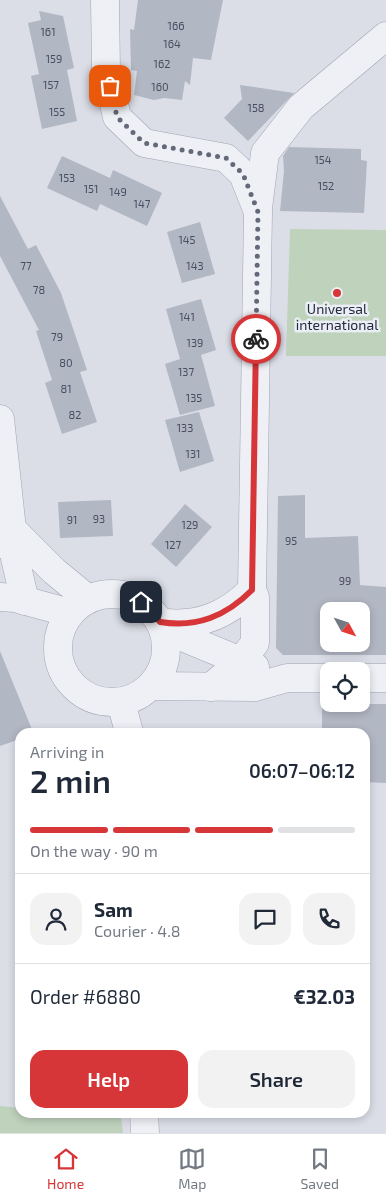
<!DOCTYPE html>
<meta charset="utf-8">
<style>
body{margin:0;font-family:"Exo 2",sans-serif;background:#f2f2f3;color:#1f2937;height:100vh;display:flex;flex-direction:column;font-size:19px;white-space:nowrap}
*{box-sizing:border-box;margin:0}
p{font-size:16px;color:#747a83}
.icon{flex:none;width:28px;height:28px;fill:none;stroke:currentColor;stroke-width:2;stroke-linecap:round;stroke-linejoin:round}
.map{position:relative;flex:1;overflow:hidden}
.sheet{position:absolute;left:15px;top:728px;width:355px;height:390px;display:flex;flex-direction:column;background:#fff;border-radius:15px;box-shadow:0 2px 8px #0003}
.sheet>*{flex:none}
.needle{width:32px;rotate:130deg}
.buttons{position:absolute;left:320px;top:602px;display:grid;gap:10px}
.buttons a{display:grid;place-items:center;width:50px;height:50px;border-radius:10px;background:#fff;box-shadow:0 2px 8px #0003;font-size:25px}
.pin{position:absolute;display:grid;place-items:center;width:42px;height:42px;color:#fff;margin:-21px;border-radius:10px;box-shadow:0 2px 8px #0006}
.courier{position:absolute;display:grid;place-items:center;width:50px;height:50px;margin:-25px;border:4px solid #d73638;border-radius:50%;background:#fff;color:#222;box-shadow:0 1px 6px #0007}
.summary em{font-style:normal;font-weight:600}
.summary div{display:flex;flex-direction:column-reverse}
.summary{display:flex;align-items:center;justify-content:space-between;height:85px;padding:0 15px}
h1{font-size:32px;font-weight:600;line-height:38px}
.bar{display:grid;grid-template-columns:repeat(4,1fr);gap:8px 5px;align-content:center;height:60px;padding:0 15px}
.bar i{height:6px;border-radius:4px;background:#e0e1e3}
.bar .current{background:#d73638}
.bar p{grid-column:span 4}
.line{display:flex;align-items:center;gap:12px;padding:0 15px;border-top:1px solid #e0e1e3}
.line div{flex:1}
.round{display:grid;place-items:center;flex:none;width:52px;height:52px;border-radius:15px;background:#f2f2f3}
.primary-button{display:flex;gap:10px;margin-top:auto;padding:10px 15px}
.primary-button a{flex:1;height:58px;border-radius:15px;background:#d73638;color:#fff;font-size:20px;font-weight:600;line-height:58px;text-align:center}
.primary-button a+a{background:#f2f2f3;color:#1f2937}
.menu{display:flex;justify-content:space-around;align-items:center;height:70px;border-top:1px solid #e0e1e3;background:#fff;font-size:14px;color:#747a83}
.menu a{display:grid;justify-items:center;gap:2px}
.menu .current{color:#d73638}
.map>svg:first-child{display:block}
.green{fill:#bed2bc}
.building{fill:#b2b7c4;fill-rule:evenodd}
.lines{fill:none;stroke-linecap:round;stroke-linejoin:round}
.street-casing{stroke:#a0a4b1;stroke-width:29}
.street{stroke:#eef0f5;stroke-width:28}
.done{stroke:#646979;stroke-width:5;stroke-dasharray:0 9}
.route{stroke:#d73638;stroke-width:6}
.poi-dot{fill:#d73638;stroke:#ebeef5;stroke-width:2}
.labels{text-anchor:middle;stroke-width:5;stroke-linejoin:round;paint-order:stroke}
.number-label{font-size:11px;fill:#484d60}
.poi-label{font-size:14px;fill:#242a3e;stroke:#ebeef5}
</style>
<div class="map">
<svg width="386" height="1133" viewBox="0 0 386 1133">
<rect width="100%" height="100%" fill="#dbdee7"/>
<g class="green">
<polygon points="290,229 386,230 386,356 286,356"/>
<polygon points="0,1106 20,1108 20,1112 57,1112 121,1118 123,1133 0,1133"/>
</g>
<g class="building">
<polygon points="138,0 223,0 211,60 193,58 190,85 185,81 182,100 164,98 154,100 134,95 137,71 131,70 130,29 134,30"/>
<polygon points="39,11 63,16 74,68 67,70 77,121 42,129 31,76 39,74 28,23 41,20"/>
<polygon points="240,85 294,93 248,141 224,118 242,99"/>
<polygon points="289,147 361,149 361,160 367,161 364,213 280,211 284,171 283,156"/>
<polygon points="62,156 110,178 113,170 162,193 147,226 100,204 97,211 47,188"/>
<polygon points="0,196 28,249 36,245 61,293 87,370 80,372 97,422 62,434 45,383 52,380 36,331 39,330 0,256"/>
<polygon points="200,222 215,274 182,283 167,232"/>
<polygon points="201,299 216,350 201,355 215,406 180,415 165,364 180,359 166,309"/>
<polygon points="199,412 214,461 180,472 165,420"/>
<path d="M305,495V538L358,536L360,585L386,587V655H283L276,648L278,496ZM329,611H361V644H329Z"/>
<polygon points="111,500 113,536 60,538 58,502"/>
<polygon points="185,504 212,527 176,567 151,544"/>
<polygon points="0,651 33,732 20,732 20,739 0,746"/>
<polygon points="343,704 386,704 386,783 365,782 365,732 322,732 322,705"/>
</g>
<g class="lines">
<defs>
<g id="street">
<polyline points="105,0 106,70 117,117 144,143 226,158 243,174 258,212 252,590"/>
<polyline points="258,208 265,153 301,107 386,36"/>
<polyline points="0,419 12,529 2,544"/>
<circle cx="112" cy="648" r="54"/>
<polyline points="0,597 15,598 70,613"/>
<polyline points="25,601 15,558 12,529 54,571 88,599"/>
<path d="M160,622C197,628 226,616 252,590L255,597V643L240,662L211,687"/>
<polyline points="163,629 255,667"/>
<polyline points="361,678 386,678"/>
<polyline points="151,686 255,687 287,678 329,678"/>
<polyline points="121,702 129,732"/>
<polyline points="144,1112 145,1133"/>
</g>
</defs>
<use href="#street" class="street-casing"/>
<use href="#street" class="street"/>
</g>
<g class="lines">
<polyline class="done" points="110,86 117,117 144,143 226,158 243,174 258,212 256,339"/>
<path class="route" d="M141,602L152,611L160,622C197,628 226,616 252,590L256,339"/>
</g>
<circle class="poi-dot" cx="337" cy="293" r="5"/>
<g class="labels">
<g class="number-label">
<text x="176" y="30">166</text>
<text x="48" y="36">161</text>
<text x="172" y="48">164</text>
<text x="54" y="63">159</text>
<text x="162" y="68">162</text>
<text x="51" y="89">157</text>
<text x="160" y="91">160</text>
<text x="256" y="112">158</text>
<text x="57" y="116">155</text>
<text x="323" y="164">154</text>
<text x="67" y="182">153</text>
<text x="326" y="190">152</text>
<text x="91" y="193">151</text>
<text x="118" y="196">149</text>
<text x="142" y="208">147</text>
<text x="187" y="244">145</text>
<text x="26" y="270">77</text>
<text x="195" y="270">143</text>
<text x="39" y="294">78</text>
<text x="187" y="321">141</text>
<text x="57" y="341">79</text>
<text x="195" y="347">139</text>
<text x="66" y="367">80</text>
<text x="186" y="376">137</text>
<text x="66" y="393">81</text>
<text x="194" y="402">135</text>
<text x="75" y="419">82</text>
<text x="185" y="432">133</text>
<text x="193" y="458">131</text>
<text x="99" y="523">93</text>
<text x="72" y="524">91</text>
<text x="190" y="529">129</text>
<text x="291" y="545">95</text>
<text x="173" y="549">127</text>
<text x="345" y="585">99</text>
</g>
<g class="poi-label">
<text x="337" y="314">Universal<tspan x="337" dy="16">international</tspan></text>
</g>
</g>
</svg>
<div class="buttons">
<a><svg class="needle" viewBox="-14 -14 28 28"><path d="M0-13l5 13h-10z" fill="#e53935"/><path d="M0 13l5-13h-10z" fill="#747a83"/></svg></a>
<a><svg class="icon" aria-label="locate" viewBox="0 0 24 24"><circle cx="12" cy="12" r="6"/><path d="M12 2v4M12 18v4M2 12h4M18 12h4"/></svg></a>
</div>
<div class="pin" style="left:110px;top:86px;background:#ea580c"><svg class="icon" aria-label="bag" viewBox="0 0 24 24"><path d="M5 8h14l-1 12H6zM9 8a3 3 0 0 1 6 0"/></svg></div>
<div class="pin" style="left:141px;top:602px;background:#1f2937"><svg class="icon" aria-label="home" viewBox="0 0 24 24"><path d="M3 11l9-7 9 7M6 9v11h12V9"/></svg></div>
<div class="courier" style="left:256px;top:339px"><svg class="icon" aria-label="bike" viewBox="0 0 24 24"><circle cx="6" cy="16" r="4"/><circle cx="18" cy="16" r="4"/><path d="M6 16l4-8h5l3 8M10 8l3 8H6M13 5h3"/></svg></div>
<section class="sheet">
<div class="summary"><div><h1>2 min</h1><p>Arriving in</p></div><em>06:07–06:12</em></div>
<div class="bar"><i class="current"></i><i class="current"></i><i class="current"></i><i></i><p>On the way · 90 m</p></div>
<div class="line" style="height:90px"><a class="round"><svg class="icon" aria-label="person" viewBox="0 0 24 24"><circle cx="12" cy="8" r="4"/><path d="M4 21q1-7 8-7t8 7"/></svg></a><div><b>Sam</b><p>Courier · 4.8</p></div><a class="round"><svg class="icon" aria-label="chat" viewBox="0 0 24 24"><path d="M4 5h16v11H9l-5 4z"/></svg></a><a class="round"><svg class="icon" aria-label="phone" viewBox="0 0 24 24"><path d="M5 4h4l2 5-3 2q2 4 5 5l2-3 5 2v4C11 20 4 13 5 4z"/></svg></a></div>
<div class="line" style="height:65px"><div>Order #6880</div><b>€32.03</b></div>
<div class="primary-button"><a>Help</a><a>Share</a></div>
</section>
</div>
<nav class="menu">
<a class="current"><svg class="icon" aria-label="home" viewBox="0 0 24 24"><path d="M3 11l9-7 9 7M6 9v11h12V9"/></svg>Home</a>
<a><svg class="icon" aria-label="map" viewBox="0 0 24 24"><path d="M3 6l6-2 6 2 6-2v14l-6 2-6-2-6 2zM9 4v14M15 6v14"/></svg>Map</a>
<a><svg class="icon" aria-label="saved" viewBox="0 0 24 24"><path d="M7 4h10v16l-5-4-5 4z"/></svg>Saved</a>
</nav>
